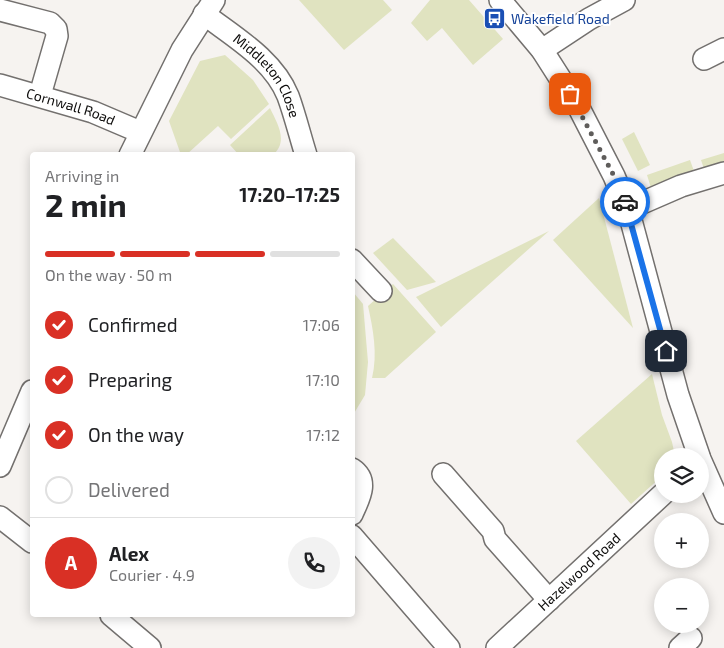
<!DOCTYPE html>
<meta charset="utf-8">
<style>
body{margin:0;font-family:"Exo 2",sans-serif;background:#f2f2f2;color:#202124;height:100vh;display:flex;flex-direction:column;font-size:19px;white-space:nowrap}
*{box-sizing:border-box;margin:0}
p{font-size:16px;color:#757577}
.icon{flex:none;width:28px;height:28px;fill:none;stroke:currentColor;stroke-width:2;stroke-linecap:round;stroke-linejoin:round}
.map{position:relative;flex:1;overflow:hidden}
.side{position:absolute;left:30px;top:152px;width:325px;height:465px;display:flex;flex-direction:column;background:#fff;border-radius:5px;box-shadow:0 2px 12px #0003}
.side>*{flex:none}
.tools{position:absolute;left:654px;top:448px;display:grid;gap:10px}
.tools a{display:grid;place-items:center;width:55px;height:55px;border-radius:50%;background:#fff;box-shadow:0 2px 12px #0003;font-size:25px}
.pin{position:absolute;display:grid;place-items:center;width:42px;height:42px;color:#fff;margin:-21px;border-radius:10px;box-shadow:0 2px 8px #0006}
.courier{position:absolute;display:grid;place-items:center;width:50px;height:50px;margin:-25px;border:4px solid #1a73e8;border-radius:50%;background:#fff;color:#222;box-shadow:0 1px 6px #0007}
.summary em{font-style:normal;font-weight:700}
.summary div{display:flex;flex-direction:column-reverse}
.summary{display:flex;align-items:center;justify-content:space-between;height:85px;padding:0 15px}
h1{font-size:32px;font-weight:700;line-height:38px}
.bar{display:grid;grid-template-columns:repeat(4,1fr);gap:8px 5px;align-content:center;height:60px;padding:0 15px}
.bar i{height:6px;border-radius:4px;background:#e0e0e0}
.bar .on{background:#d93025}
.bar p{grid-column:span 4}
.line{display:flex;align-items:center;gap:12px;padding:0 15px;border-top:1px solid #e0e0e0}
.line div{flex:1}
.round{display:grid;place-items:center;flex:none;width:52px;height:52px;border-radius:26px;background:#f2f2f2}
ol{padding:0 15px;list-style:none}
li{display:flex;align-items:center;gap:15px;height:55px}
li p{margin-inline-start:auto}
li .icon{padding:5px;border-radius:50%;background:#d93025;color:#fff;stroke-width:4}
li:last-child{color:#757577}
li i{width:28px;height:28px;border:2px solid #e0e0e0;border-radius:50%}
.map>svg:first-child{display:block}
.green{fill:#e0e3c0}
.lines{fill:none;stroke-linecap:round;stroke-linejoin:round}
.minor-casing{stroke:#73706e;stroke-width:24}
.minor{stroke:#fff;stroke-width:21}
.done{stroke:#5f5d5b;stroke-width:5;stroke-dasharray:0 9}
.route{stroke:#1a73e8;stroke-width:6}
.labels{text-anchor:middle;stroke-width:4;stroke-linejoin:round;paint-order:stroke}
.transit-label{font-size:14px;fill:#164399;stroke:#fff;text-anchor:start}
.street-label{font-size:14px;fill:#0d0c0b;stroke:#fff}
</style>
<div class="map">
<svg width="724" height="648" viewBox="0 0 724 648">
<rect width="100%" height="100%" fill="#f6f3f0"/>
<g class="green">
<polygon points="299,0 383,0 392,10 344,50"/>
<polygon points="430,0 469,0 503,39 473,65 442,28 427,41 411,23"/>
<polygon points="225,55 253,80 269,104 231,139 218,126 186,155 181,155 169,121 200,61"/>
<path d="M270,108C277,123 289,141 273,155H239L230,145Z"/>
<polygon points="634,132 650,165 638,171 622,139"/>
<polygon points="724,153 724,163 704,169 701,160"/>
<polygon points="690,160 695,174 651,188 647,175"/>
<polygon points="599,198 633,328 553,240"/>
<polygon points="549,231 441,327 416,297"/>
<polygon points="393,238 436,282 407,290 373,253"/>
<path d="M393,284L436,332L385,378H372C378,354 373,329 368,306Z"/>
<polygon points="353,292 363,304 368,362 365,395 353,415"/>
<polygon points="652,374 662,415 672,442 675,456 662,456 662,476 631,504 576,441"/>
</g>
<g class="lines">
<defs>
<g id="minor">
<polyline points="500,0 542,50 579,108 614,176 628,209 678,395 699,456"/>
<polyline points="0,10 50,23 56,29 57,36 40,95"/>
<path id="s1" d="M204,14C234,37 273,59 288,96C295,115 300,136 306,155"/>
<polyline points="542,50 589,19 624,0"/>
<polyline points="704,59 724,49"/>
<path id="s2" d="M0,85L93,112L140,132"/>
<polyline points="130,155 182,50 214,0"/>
<polyline points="628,209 681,186 724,173"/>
<polyline points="352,260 381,291"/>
<polyline points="700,459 724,513"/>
<polyline points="0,466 32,391"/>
<path d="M352,469C370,481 358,500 352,514"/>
<polyline points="443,474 493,531 495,539 549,600"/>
<polyline points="0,517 32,542"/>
<polyline points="352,536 449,648"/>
<polyline points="111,615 150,648"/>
<path id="s3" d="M497,648L663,494"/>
<polyline points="680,648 691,638"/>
</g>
</defs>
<use href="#minor" class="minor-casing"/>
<use href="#minor" class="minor"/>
</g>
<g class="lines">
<polyline class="done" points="570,94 614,176 625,202"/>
<polyline class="route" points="625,202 666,351"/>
</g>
<defs>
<symbol id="bus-square" viewBox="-11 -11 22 22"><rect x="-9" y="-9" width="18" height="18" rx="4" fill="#1a4fb4" stroke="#fff"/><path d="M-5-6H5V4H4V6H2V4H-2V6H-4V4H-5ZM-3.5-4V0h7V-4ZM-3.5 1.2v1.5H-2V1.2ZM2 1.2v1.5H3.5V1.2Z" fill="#fff"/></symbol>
</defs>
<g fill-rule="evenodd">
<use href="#bus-square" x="482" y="6" width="25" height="25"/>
</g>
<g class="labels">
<g class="transit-label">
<text x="511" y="24">Wakefield Road</text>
</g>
<g class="street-label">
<text dy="5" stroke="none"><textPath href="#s1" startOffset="90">Middleton Close</textPath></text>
<text dy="5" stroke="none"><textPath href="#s2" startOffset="74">Cornwall Road</textPath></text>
<text dy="5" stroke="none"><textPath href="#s3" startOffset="112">Hazelwood Road</textPath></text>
</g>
</g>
</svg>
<div class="tools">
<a><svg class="icon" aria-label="layers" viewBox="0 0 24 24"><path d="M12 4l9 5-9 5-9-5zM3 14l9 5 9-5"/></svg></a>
<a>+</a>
<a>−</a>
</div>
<div class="pin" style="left:570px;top:94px;background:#ea580c"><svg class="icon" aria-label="bag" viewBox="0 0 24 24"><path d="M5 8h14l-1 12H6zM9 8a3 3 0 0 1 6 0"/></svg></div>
<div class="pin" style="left:666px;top:351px;background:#1f2937"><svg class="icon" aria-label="home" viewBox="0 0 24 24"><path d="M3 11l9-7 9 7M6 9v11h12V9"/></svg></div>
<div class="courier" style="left:625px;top:202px"><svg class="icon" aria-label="car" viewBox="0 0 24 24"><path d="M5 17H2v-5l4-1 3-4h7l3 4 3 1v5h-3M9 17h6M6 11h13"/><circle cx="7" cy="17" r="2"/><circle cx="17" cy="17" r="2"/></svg></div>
<section class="side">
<div class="summary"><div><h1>2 min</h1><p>Arriving in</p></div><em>17:20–17:25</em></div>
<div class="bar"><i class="on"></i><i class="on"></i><i class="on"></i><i></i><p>On the way · 50 m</p></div>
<ol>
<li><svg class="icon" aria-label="check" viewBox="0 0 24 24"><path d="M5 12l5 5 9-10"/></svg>Confirmed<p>17:06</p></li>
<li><svg class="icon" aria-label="check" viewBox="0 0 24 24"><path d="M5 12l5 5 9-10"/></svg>Preparing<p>17:10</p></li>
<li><svg class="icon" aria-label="check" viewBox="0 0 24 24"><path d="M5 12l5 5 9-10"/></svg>On the way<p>17:12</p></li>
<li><i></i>Delivered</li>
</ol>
<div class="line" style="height:90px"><b class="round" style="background:#d93025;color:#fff">A</b><div><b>Alex</b><p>Courier · 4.9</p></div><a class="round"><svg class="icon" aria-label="phone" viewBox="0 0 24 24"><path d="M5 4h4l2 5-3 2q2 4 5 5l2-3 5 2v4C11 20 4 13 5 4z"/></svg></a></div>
</section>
</div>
